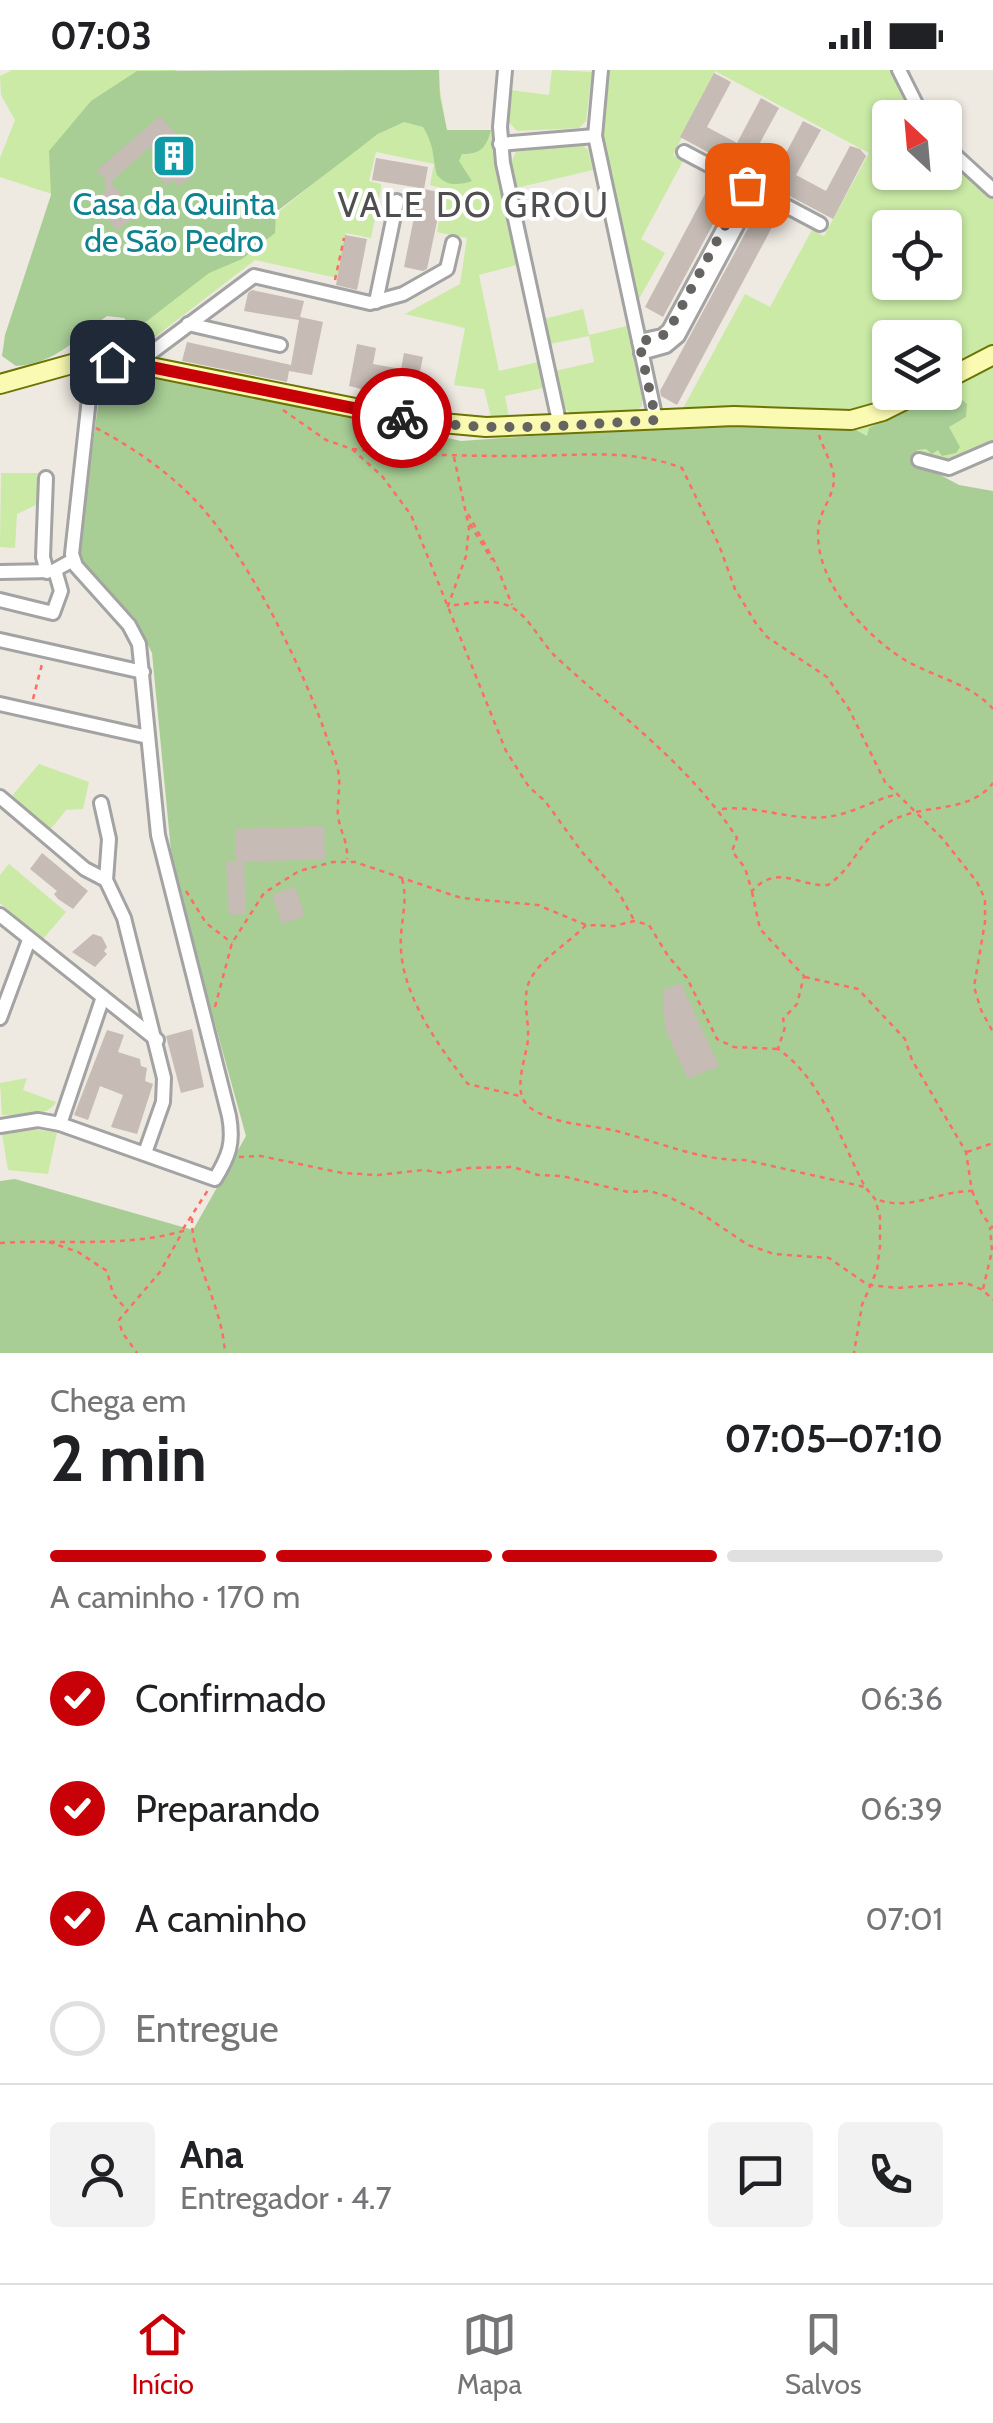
<!DOCTYPE html>
<html lang="pt">
<meta charset="utf-8">
<style>
body{margin:0;font-family:Cabin,sans-serif;background:#f2f2f2;color:#202124;height:100vh;display:flex;flex-direction:column;font-size:38px;white-space:nowrap}
*{box-sizing:border-box;margin:0}
p{font-size:32px;color:#757577}
.icon{flex:none;width:55px;height:55px;fill:none;stroke:currentColor;stroke-width:2;stroke-linecap:round;stroke-linejoin:round}
.map{position:relative;height:1283px;overflow:hidden}
.sheet{display:flex;flex-direction:column;background:#fff;flex:1}
.sheet>*{flex:none}
.needle{width:65px;rotate:334deg}
.tools{position:absolute;left:872px;top:30px;display:grid;gap:20px}
.tools a{display:grid;place-items:center;width:90px;height:90px;border-radius:10px;background:#fff;box-shadow:0 2px 8px #0004;font-size:50px}
.pin{position:absolute;display:grid;place-items:center;width:85px;height:85px;color:#fff;margin:-42px;border-radius:20px;box-shadow:0 5px 15px #0006}
.courier{position:absolute;display:grid;place-items:center;width:100px;height:100px;margin:-50px;border:8px solid #c80008;border-radius:50%;background:#fff;color:#222;box-shadow:0 2px 12px #0007}
.summary em{font-style:normal;font-weight:700}
.summary div{display:flex;flex-direction:column-reverse}
.summary{display:flex;align-items:center;justify-content:space-between;height:170px;padding:0 50px}
h1{font-size:65px;font-weight:700;line-height:75px}
.bar{display:grid;grid-template-columns:repeat(4,1fr);gap:15px 10px;align-content:center;height:120px;padding:0 50px}
.bar i{height:12px;border-radius:8px;background:#e0e0e0}
.bar .current{background:#c80008}
.bar p{grid-column:span 4}
.line{display:flex;align-items:center;gap:25px;padding:0 50px;border-top:2px solid #e0e0e0}
.line div{flex:1}
.round{display:grid;place-items:center;flex:none;width:105px;height:105px;border-radius:10px;background:#f2f2f2}
ol{padding:0 50px;list-style:none}
li{display:flex;align-items:center;gap:30px;height:110px}
li p{margin-inline-start:auto}
li .icon{padding:10px;border-radius:50%;background:#c80008;color:#fff;stroke-width:4}
li:last-child{color:#757577}
li i{width:55px;height:55px;border:5px solid #e0e0e0;border-radius:50%}
.status{display:flex;justify-content:space-between;align-items:center;height:70px;padding:0 50px;background:#fff;direction:ltr}
.status svg{height:28px;fill:currentColor}
.tabs{display:flex;justify-content:space-around;align-items:center;height:140px;border-top:2px solid #e0e0e0;background:#fff;font-size:28px;color:#757577}
.tabs a{display:grid;justify-items:center;gap:5px}
.tabs .current{color:#c80008}
.map>svg:first-child{display:block}
.grass{fill:#caeaa6;fill-rule:evenodd}
.forest{fill:#a8ce95}
.building{fill:#c6bbb5}
.lines{fill:none;stroke-linecap:round;stroke-linejoin:round}
.minor-casing{stroke:#a3a3a3;stroke-width:18}
.secondary-casing{stroke:#6c7403;stroke-width:22}
.path{stroke:#fc6e64;stroke-width:2.5;stroke-dasharray:5 5;stroke-linecap:butt}
.minor{stroke:#fff;stroke-width:12}
.secondary{stroke:#fafab3;stroke-width:18}
.done{stroke:#666461;stroke-width:10;stroke-dasharray:0 18}
.route{stroke:#c80008;stroke-width:12}
.labels{text-anchor:middle;stroke-width:8;stroke-linejoin:round;paint-order:stroke}
.culture-label{font-size:32px;fill:#0d838f;stroke:#fff}
.neighbourhood-label{font-size:35px;letter-spacing:2.5px;fill:#4f4f4f;stroke:#fff}
</style>
<div class="status"><b>07:03</b><svg viewBox="0 0 49 12"><path d="M0 12V9h3v3zM5 12V6h3v6zM10 12V3h3v9zM15 12V0h3v12zM26 1h20v11H26zM47 4h2v5h-2z"/></svg></div>
<div class="map">
<svg width="993" height="1283" viewBox="0 0 993 1283">
<rect width="100%" height="100%" fill="#eee9e1"/>
<g class="grass">
<polygon points="12,0 177,0 50,100 52,124 0,107 0,88 15,50 1,25 0,6"/>
<polygon points="552,0 592,2 586,51 579,58 517,61 508,51 510,20 549,25"/>
<path d="M607,0H895L918,47L890,48V102H945V82L993,126V277L945,302V268H890V322L906,323L860,341L681,342L745,224L770,237L812,160L824,166L869,83L715,1L673,85L683,91L641,169L665,183L636,234L602,72ZM890,158H945V212H890Z"/>
<polygon points="440,20 447,61 491,60 517,195 479,205 499,301 538,292 543,318 505,326 509,347 491,347 484,319 454,315 465,258 405,244 460,214 467,168 437,162 445,119 430,115 434,94 376,82 369,111 381,114 381,119 371,168 346,163 337,208 255,190 142,277 131,281 108,281 341,91"/>
<polygon points="581,74 588,80 593,100 516,118 511,93 516,82"/>
<polygon points="583,239 589,265 627,256 642,328 642,336 636,341 574,345 564,338 555,301 594,292 589,266 550,274 544,249"/>
<path d="M993,293V372C960,390 953,394 916,386L911,389L856,360L881,352L937,323L945,322V318Z"/>
<polygon points="1,403 41,403 40,433 17,444 15,478 0,477"/>
<polygon points="39,694 89,712 83,739 66,740 50,760 11,727"/>
<polygon points="9,794 66,842 43,869 0,833 0,805"/>
<path d="M27,1008L23,1020L56,1032C49,1047 18,1046 2,1045L0,1013Z"/>
<polygon points="36,1060 57,1062 48,1104 8,1100 2,1064"/>
</g>
<g class="forest">
<path d="M439,0L440,27L447,60H491C486,78 481,84 462,84L459,91L472,111C459,115 447,117 437,105C432,85 435,77 423,57L404,52L378,64L276,142L275,163L242,189L209,203L134,261L124,248L107,246C75,269 57,293 16,296L2,286L5,265L51,125L49,81L91,31L137,1Z"/>
<polygon points="103,299 146,300 461,371 726,352 856,360 867,366 869,358 937,323 945,322 945,318 954,314 958,319 957,325 967,334 966,347 949,357 960,377 956,383 942,386 938,380 932,384 926,379 917,380 911,389 959,415 993,421 993,1283 0,1283 0,1111 15,1109 193,1160 246,1066 173,802 152,583 134,547 85,497 78,483"/>
</g>
<g class="building">
<polygon points="714,3 731,12 707,57 737,73 761,28 779,38 744,102 680,67"/>
<polygon points="160,46 180,68 195,95 191,99 194,105 179,116 173,110 166,116 159,106 168,97 150,77 111,112 125,131 132,125 138,134 131,139 136,147 117,160 105,146 109,143 98,128 105,122 105,108 96,101"/>
<polygon points="803,51 821,60 796,105 826,121 850,76 860,79 866,86 833,149 769,115"/>
<polygon points="376,88 428,97 424,119 443,123 427,199 423,201 404,197 420,118 372,110"/>
<polygon points="712,111 731,121 663,247 645,237"/>
<polygon points="760,136 778,146 677,335 661,326 660,321"/>
<polygon points="345,165 367,169 357,220 336,215"/>
<polygon points="252,220 304,231 300,247 323,252 312,305 289,301 287,312 182,291 187,272 291,295 299,250 244,241 248,223"/>
<polygon points="357,274 376,278 373,294 401,299 404,283 423,287 414,329 404,327 403,329 349,316"/>
<polygon points="324,756 325,789 244,792 246,844 229,845 226,791 236,791 235,759"/>
<polygon points="42,783 88,821 73,839 58,829 54,824 57,821 30,799"/>
<polygon points="295,817 305,846 282,854 272,825"/>
<polygon points="93,864 102,867 107,877 104,881 107,884 95,897 72,882"/>
<polygon points="681,913 719,996 688,1009 665,959 663,920"/>
<polygon points="192,959 204,1017 181,1023 166,966"/>
<polygon points="107,960 124,965 118,982 140,989 141,996 147,998 145,1011 153,1014 137,1064 111,1057 123,1025 100,1016 88,1050 74,1045"/>
</g>
<g class="lines">
<defs>
<g id="minor">
<polyline points="505,0 500,57 503,93 560,356"/>
<polyline points="601,0 595,66 656,350"/>
<polyline points="899,0 923,48"/>
<polyline points="500,74 595,66"/>
<polyline points="945,76 993,120"/>
<polyline points="684,82 820,154"/>
<polyline points="376,232 397,131"/>
<polyline points="188,254 280,275"/>
<polyline points="639,271 662,266 669,260 747,115"/>
<polyline points="641,283 666,276 678,266 756,120"/>
<polyline points="136,294 254,206 370,233 403,224 447,199 453,173"/>
<polyline points="919,390 949,398 993,379"/>
<polyline points="46,408 43,487 47,502"/>
<polyline points="0,502 52,501"/>
<polyline points="0,530 53,543 61,521 55,500 73,490"/>
<polyline points="0,570 143,602"/>
<polyline points="0,634 148,667"/>
<polyline points="0,727 85,799 106,810"/>
<polyline points="101,733 109,769 106,810 124,848 164,1008 163,1032 145,1083"/>
<polyline points="0,845 157,970"/>
<polyline points="0,948 29,870"/>
<polyline points="60,1054 103,927"/>
<path d="M0,1056L38,1050L60,1054L215,1109C229,1086 234,1073 229,1046L158,765L139,574L129,555L76,496L72,484L93,292"/>
</g>
<g id="secondary">
<polyline points="945,310 993,285"/>
<polyline points="0,314 79,292 136,294 420,351 486,357 734,346 851,350 883,341 921,322"/>
</g>
</defs>
<use href="#minor" class="minor-casing"/>
<use href="#secondary" class="secondary-casing"/>
<g class="path">
<polyline points="335,210 344,168"/>
<polyline points="283,340 326,370 352,379 382,406 411,445 506,681 529,717 545,731 582,782 619,823 634,850"/>
<path d="M96,358C129,375 164,399 190,425C245,479 303,597 328,671C332,682 338,695 339,707C340,720 337,733 338,745C340,763 348,770 347,789"/>
<path d="M819,365C823,379 834,396 834,409C834,424 822,439 819,453C811,503 856,555 893,582C924,606 968,610 993,639"/>
<path d="M352,379C409,385 465,386 522,386C576,386 631,378 682,398L719,475L735,519L755,552L767,567L827,607L849,639L885,712L942,768L977,812L985,829V852L974,917L981,940L993,962"/>
<path d="M454,387L469,458L466,486L448,536C467,534 491,528 509,536C528,544 541,573 556,587C620,646 689,694 737,768L732,781L745,798L752,821C778,793 798,817 828,815C857,795 858,768 893,750C925,733 969,744 993,713"/>
<polyline points="468,444 496,494 512,535"/>
<polyline points="470,454 492,490"/>
<polyline points="33,629 42,594"/>
<path d="M722,739C758,735 790,751 826,747C849,745 872,731 894,725"/>
<path d="M402,809C409,831 399,856 401,880C404,928 439,977 468,1014L520,1026"/>
<polyline points="186,821 206,853 232,873"/>
<path d="M752,822L760,859L804,906L797,934L783,949L785,957L778,979C822,1009 841,1071 865,1117L875,1129L880,1147V1176L877,1200L862,1235L854,1283"/>
<path d="M586,855C569,873 544,886 531,908C521,925 529,949 528,968C527,988 509,1025 532,1039C558,1056 591,1054 620,1062C661,1073 702,1091 745,1090L865,1117"/>
<path d="M805,907L858,919L905,969L912,990L966,1082L972,1121C938,1121 908,1142 876,1129"/>
<polyline points="215,937 232,873 264,823 299,801 333,792 355,792 461,828 538,835 586,855 614,856 634,851 649,855 668,886 687,908 717,969 734,977 778,979"/>
<polyline points="967,1082 993,1073"/>
<polyline points="239,1087 261,1086 342,1103 378,1105 423,1100 442,1103 469,1098 513,1097 538,1105 562,1106 628,1122 649,1121 667,1126 699,1142 748,1175 774,1184 829,1188 868,1215 897,1218 966,1213 983,1220 993,1230"/>
<polyline points="972,1121 983,1146 993,1158"/>
<path d="M192,1148C191,1190 222,1234 225,1283"/>
<polyline points="183,1159 208,1120"/>
<polyline points="49,1172 78,1182 107,1201 113,1224 125,1238"/>
<path d="M0,1173C61,1169 123,1178 183,1161L160,1202L119,1250L122,1262L137,1283"/>
<polyline points="983,1219 992,1181 990,1157"/>
</g>
<use href="#minor" class="minor"/>
<use href="#secondary" class="secondary"/>
</g>
<g class="lines">
<path class="done" d="M402,348C486,364 571,355 656,350L639,272L662,266L669,260L747,115"/>
<polyline class="route" points="112,292 136,294 402,348"/>
</g>
<defs>
<symbol id="building-square" viewBox="-11 -11 22 22"><rect x="-9" y="-9" width="18" height="18" rx="4" fill="#0f9aa8" stroke="#fff"/><path d="M-4-6H4V6H1V3H-1V6H-4ZM-2.5-4.3h1.7v1.8h-1.7ZM.8-4.3h1.7v1.8H.8ZM-2.5-1h1.7V.8h-1.7ZM.8-1h1.7V.8H.8Z" fill="#fff"/></symbol>
</defs>
<g fill-rule="evenodd">
<use href="#building-square" x="149" y="61" width="50" height="50"/>
</g>
<g class="labels">
<g class="culture-label">
<text x="174" y="145">Casa da Quinta<tspan x="174" dy="37">de São Pedro</tspan></text>
</g>
<g class="neighbourhood-label">
<text x="474" y="147">VALE DO GROU</text>
</g>
</g>
</svg>
<div class="tools">
<a><svg class="needle" viewBox="-14 -14 28 28"><path d="M0-13l5 13h-10z" fill="#e53935"/><path d="M0 13l5-13h-10z" fill="#757577"/></svg></a>
<a><svg class="icon" aria-label="locate" viewBox="0 0 24 24"><circle cx="12" cy="12" r="6"/><path d="M12 2v4M12 18v4M2 12h4M18 12h4"/></svg></a>
<a><svg class="icon" aria-label="layers" viewBox="0 0 24 24"><path d="M12 4l9 5-9 5-9-5zM3 14l9 5 9-5"/></svg></a>
</div>
<div class="pin" style="left:747px;top:115px;background:#ea580c"><svg class="icon" aria-label="bag" viewBox="0 0 24 24"><path d="M5 8h14l-1 12H6zM9 8a3 3 0 0 1 6 0"/></svg></div>
<div class="pin" style="left:112px;top:292px;background:#1f2937"><svg class="icon" aria-label="home" viewBox="0 0 24 24"><path d="M3 11l9-7 9 7M6 9v11h12V9"/></svg></div>
<div class="courier" style="left:402px;top:348px"><svg class="icon" aria-label="bike" viewBox="0 0 24 24"><circle cx="6" cy="16" r="4"/><circle cx="18" cy="16" r="4"/><path d="M6 16l4-8h5l3 8M10 8l3 8H6M13 5h3"/></svg></div>
</div>
<section class="sheet">
<div class="summary"><div><h1>2 min</h1><p>Chega em</p></div><em>07:05–07:10</em></div>
<div class="bar"><i class="current"></i><i class="current"></i><i class="current"></i><i></i><p>A caminho · 170 m</p></div>
<ol>
<li><svg class="icon" aria-label="check" viewBox="0 0 24 24"><path d="M5 12l5 5 9-10"/></svg>Confirmado<p>06:36</p></li>
<li><svg class="icon" aria-label="check" viewBox="0 0 24 24"><path d="M5 12l5 5 9-10"/></svg>Preparando<p>06:39</p></li>
<li><svg class="icon" aria-label="check" viewBox="0 0 24 24"><path d="M5 12l5 5 9-10"/></svg>A caminho<p>07:01</p></li>
<li><i></i>Entregue</li>
</ol>
<div class="line" style="height:180px"><a class="round"><svg class="icon" aria-label="person" viewBox="0 0 24 24"><circle cx="12" cy="8" r="4"/><path d="M4 21q1-7 8-7t8 7"/></svg></a><div><b>Ana</b><p>Entregador · 4.7</p></div><a class="round"><svg class="icon" aria-label="chat" viewBox="0 0 24 24"><path d="M4 5h16v11H9l-5 4z"/></svg></a><a class="round"><svg class="icon" aria-label="phone" viewBox="0 0 24 24"><path d="M5 4h4l2 5-3 2q2 4 5 5l2-3 5 2v4C11 20 4 13 5 4z"/></svg></a></div>
</section>
<nav class="tabs">
<a class="current"><svg class="icon" aria-label="home" viewBox="0 0 24 24"><path d="M3 11l9-7 9 7M6 9v11h12V9"/></svg>Início</a>
<a><svg class="icon" aria-label="map" viewBox="0 0 24 24"><path d="M3 6l6-2 6 2 6-2v14l-6 2-6-2-6 2zM9 4v14M15 6v14"/></svg>Mapa</a>
<a><svg class="icon" aria-label="saved" viewBox="0 0 24 24"><path d="M7 4h10v16l-5-4-5 4z"/></svg>Salvos</a>
</nav>
